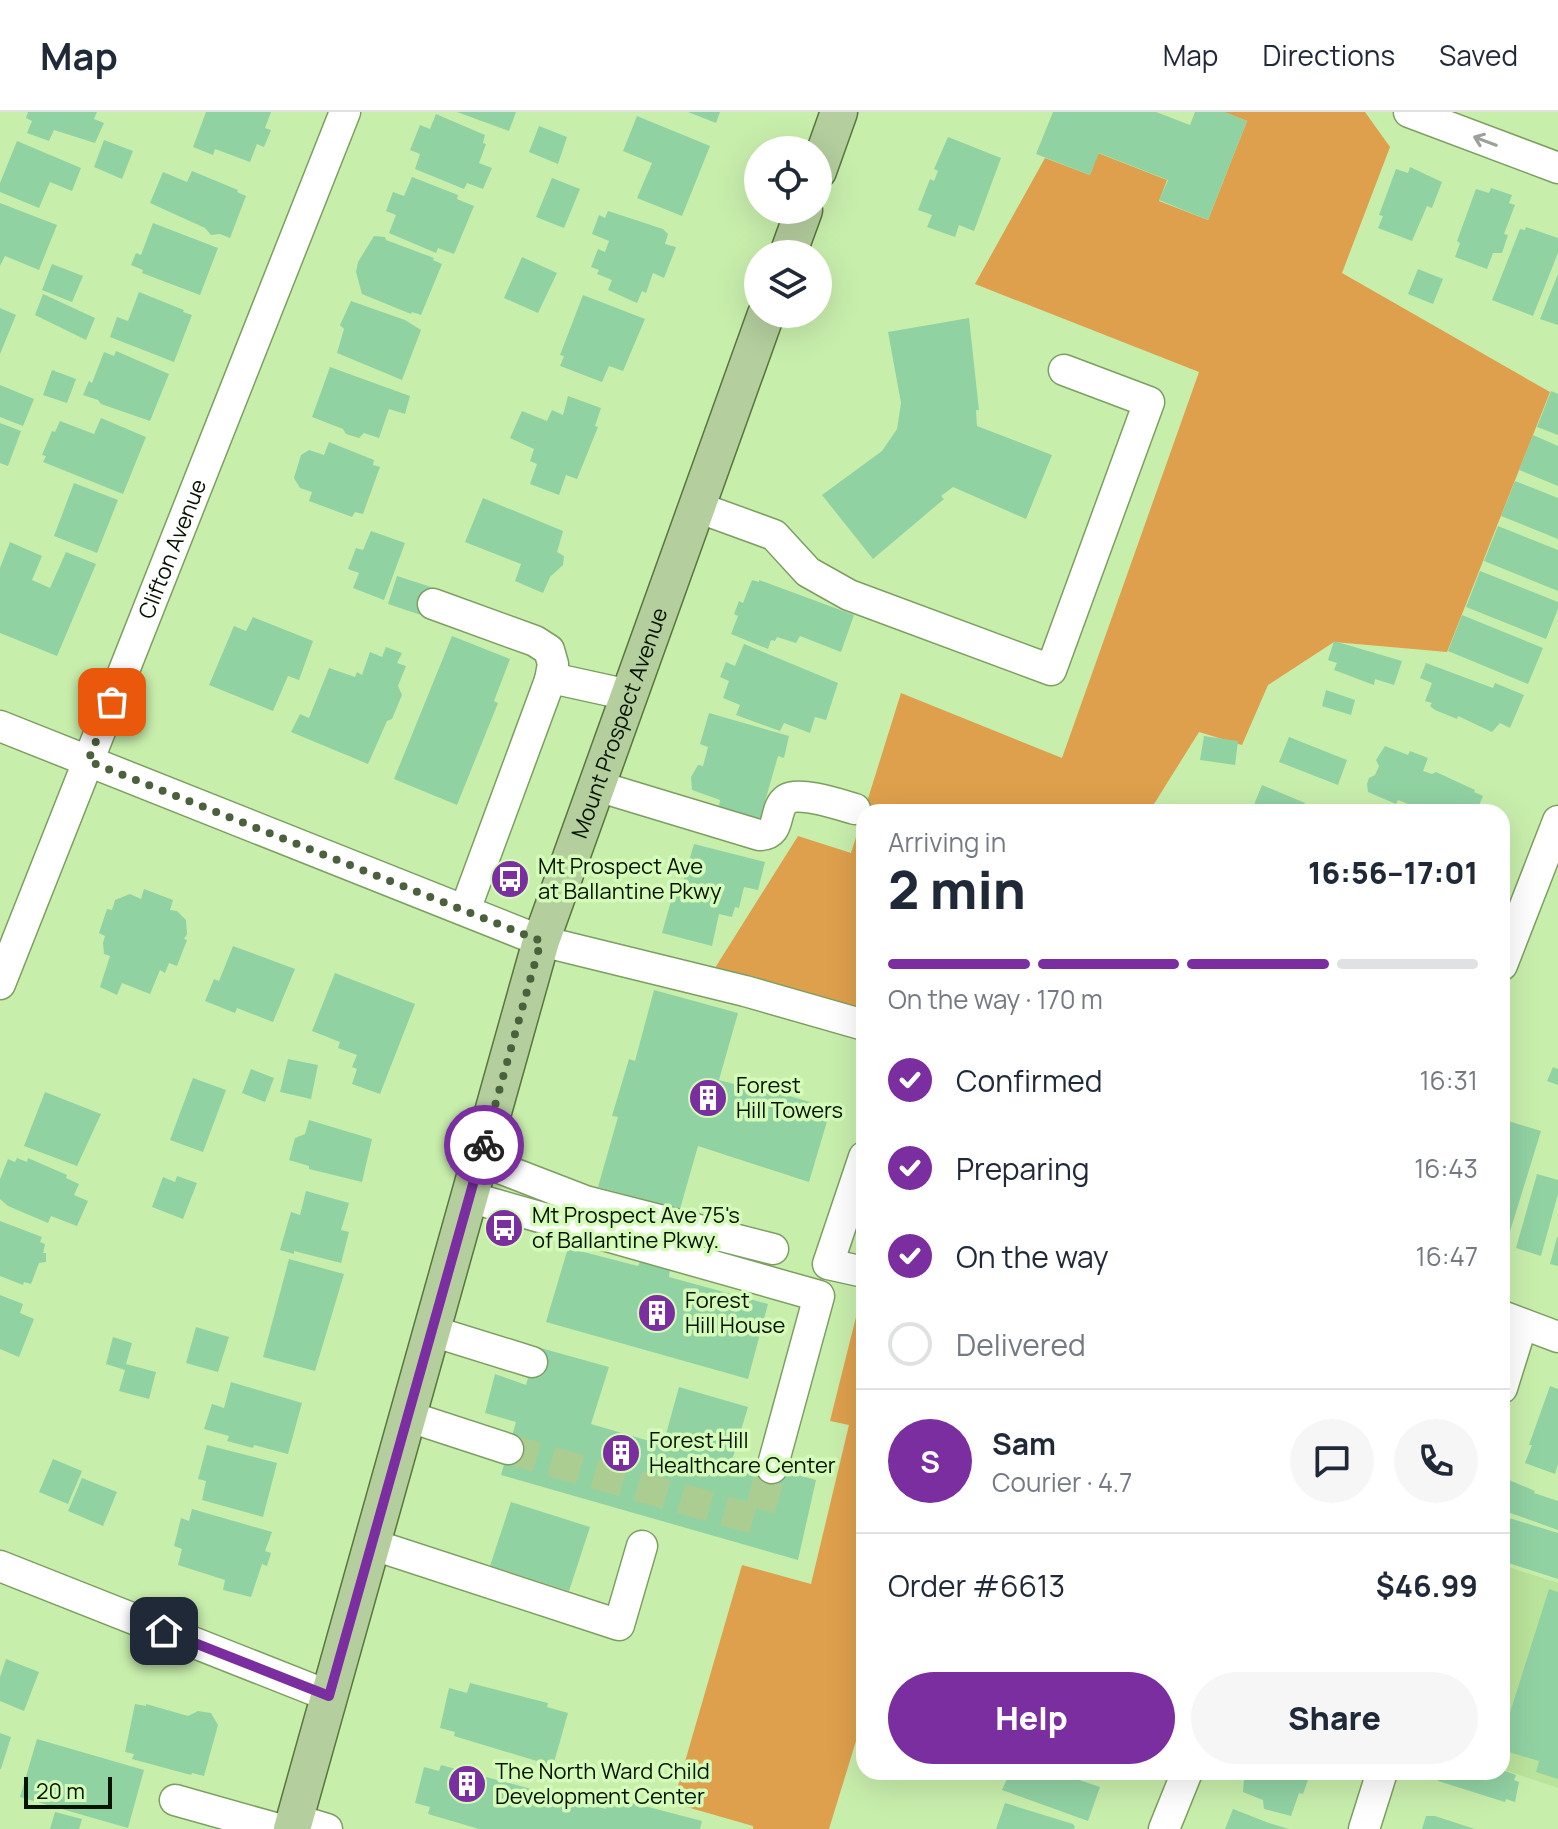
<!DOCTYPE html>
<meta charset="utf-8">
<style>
body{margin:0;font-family:Manrope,sans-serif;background:#f6f6f7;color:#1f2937;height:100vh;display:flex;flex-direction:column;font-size:30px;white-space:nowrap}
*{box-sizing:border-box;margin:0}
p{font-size:26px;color:#747a83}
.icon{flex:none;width:44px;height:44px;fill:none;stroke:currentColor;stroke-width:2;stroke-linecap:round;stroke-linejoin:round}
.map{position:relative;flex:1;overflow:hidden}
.sheet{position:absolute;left:856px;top:692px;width:654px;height:976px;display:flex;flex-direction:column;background:#fff;border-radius:24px;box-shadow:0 8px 32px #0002}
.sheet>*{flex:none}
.tools{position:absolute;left:744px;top:24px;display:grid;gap:16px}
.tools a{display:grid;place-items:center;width:88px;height:88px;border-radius:50%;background:#fff;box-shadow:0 8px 32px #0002;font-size:40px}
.scale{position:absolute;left:24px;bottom:20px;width:88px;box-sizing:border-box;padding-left:8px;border:4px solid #071400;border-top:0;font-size:22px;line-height:28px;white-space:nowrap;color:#071400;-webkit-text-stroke:6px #d5fbb9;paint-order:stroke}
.pin{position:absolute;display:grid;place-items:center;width:68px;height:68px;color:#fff;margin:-34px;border-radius:16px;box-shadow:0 4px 12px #0006}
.courier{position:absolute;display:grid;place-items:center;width:80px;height:80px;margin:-40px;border:6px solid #7a2e9f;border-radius:50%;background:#fff;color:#222;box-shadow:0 2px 10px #0007}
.head em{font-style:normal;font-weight:800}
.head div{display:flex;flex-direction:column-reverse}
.head{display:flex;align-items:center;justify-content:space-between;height:136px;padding:0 32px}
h1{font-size:52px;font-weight:800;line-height:60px}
.bar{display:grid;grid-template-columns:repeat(4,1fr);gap:12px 8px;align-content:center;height:96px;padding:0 32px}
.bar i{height:10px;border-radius:6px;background:#e0e1e3}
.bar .current{background:#7a2e9f}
.bar p{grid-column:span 4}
.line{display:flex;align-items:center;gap:20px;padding:0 32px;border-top:2px solid #e0e1e3}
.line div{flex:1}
.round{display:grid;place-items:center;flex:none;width:84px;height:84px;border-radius:42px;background:#f6f6f7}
ol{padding:0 32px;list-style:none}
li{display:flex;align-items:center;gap:24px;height:88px}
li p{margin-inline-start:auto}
li .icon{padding:8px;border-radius:50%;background:#7a2e9f;color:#fff;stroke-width:4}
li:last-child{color:#747a83}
li i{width:44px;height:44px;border:4px solid #e0e1e3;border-radius:50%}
.primary-button{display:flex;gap:16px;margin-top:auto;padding:16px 32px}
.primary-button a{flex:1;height:92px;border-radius:48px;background:#7a2e9f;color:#fff;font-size:32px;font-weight:800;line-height:92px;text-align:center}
.primary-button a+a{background:#f6f6f7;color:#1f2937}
header{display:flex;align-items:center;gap:48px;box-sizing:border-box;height:112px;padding:0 40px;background:#fff;border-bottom:2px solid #e0e1e3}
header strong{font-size:38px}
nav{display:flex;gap:44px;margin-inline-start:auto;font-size:28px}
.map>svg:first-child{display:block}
.built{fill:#bae39b}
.green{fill:#dea04c}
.building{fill:#91d2a3}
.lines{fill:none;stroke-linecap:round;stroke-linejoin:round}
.minor-tunnel{stroke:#abcd92;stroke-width:30;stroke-dasharray:30 15;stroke-linecap:butt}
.minor-casing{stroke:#7c9f61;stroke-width:33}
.major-casing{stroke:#57773d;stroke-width:39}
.minor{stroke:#fff;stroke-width:30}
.major{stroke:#b4ce9e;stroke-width:36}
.oneway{stroke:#9ca199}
.done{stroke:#4b603c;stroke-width:8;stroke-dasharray:0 14.4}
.route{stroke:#7a2e9f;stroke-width:10}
.labels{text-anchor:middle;stroke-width:7;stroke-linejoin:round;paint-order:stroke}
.street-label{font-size:22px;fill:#071400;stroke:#d5fbb9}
.poi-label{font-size:22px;fill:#071400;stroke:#d5fbb9;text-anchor:start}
</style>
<header>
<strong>Map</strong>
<nav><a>Map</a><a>Directions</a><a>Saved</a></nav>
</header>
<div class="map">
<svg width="1558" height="1717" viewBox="0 0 1558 1717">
<rect width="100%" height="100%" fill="#c8eeac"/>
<polygon class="built" points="1502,1453 1558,1471 1558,1676 1502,1657"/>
<g class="green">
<polygon points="1224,0 1365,0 1390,35 1342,161 1550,280 1447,540 1334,530 1268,573 1242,633 1199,620 1149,700 864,700 864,901 715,856 798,724 851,741 901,581 1062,646 1199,260 975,172 1045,46 1090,63 1098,41 1167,68 1159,89 1208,108 1247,9"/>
<polygon points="862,1181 864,1603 829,1717 753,1717 753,1714 673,1691 742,1453 811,1472 849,1313 830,1309"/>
</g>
<g class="building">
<polygon points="28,0 97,0 94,7 104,11 95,31 54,18 49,29 27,21 32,9 26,6"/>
<polygon points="206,0 271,0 265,16 271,18 264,35 257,32 250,50 215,37 213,43 193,35"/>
<polygon points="457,0 516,0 509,19"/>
<polygon points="688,0 720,0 716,11"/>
<polygon points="1053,0 1156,0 1190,13 1195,0 1225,0 1247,9 1208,108 1159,88 1168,68 1099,41 1090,63 1036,42"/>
<polygon points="436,2 485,23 483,31 486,32 479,51 492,56 483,77 467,71 464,77 415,57 420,42 410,38 420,13 430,17"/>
<polygon points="637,4 710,34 682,104 637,86 652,51 623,39"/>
<polygon points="539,14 567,25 558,52 529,40"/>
<polygon points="948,25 1001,46 974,119 959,113 955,125 927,115 932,103 918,98 930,67 934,69 938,59 934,57"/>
<polygon points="104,28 133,39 122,67 94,55"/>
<polygon points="17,29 81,56 72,79 50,70 39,96 0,80 0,71"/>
<polygon points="1410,55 1442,70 1432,96 1427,94 1412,129 1378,116 1383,104 1379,103 1396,57 1408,61"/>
<polygon points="192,59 238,78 237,80 246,84 230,126 220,122 211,123 205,116 150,91 163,60 187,70"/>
<polygon points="412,65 458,83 457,87 474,94 454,142 438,136 436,141 389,121 396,103 386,99 393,80 404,84"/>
<polygon points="552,66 580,77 564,116 536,105"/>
<polygon points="1491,76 1512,83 1509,91 1515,93 1504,122 1508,123 1502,141 1493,141 1487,157 1455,145 1460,131 1457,129 1476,77 1489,81"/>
<polygon points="0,91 57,113 39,158 5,144 0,154"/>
<polygon points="608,99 663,117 668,122 665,132 676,135 664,166 653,161 646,181 642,179 637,191 608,178 612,168 597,162 599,158 591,155 598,137 605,140 609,129 592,122 599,103 605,106"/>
<polygon points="153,111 218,136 200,183 142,161 143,158 131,153 136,141 141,143"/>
<polygon points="1526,115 1558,126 1558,141 1533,204 1492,188 1520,117 1525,118"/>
<polygon points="374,124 385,125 386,128 434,146 433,148 442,152 421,203 412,200 411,202 362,182 356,160 358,150"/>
<polygon points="522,145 557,161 538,201 504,186"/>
<polygon points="52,152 83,164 72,190 42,178"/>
<polygon points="1418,157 1443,167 1433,192 1408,182"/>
<polygon points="1558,162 1558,213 1540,207"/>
<polygon points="139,180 184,198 183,200 192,203 174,250 110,225 117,205 128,209"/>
<polygon points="43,182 95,206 86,228 35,203"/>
<polygon points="583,183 645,207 623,259 609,254 602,270 560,254 564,244 560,243"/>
<polygon points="351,189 405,208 421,218 402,268 337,241 344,217 340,213"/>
<polygon points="0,196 16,203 0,242"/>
<polygon points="969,206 979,298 976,298 977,314 1052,343 1026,407 953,375 941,384 944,387 873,447 822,383 882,339 897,317 901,291 888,220"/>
<polygon points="116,239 169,262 150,309 101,292 98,288 83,283 89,269 92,271 104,240 114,244"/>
<polygon points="330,255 410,284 405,302 389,297 379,326 364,321 359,326 346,322 343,317 312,305"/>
<polygon points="52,258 76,267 67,291 43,283"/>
<polygon points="0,273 34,287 23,314 0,305"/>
<polygon points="1551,279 1558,282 1558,323 1537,315"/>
<polygon points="568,284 601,296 595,314 598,315 577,367 566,363 559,383 530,372 537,352 530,349 534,337 510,326 522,299 547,309 552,298 563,303"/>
<polygon points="101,306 146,325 123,382 43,350 46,344 42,343 52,319 55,320 60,309 94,322"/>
<polygon points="0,311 21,319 8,354 0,351"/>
<polygon points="1533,323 1558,334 1558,374 1519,358"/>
<polygon points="329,330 374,348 373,353 380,355 363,402 355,400 352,405 309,389 312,380 300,376 294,366 301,343 309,338 324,343"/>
<polygon points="1515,369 1558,386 1558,427 1501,404"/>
<polygon points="74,371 118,388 97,441 54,424"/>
<polygon points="483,386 563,419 557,440 564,444 563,453 550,465 543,481 515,469 521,452 465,430"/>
<polygon points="1498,414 1558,438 1558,479 1484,449"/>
<polygon points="371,419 405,431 384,488 353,476 359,461 348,457 356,436 363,438"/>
<polygon points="10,430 42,444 32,468 50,476 66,440 96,452 57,544 0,521 0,456"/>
<polygon points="1480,459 1558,490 1558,497 1546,527 1466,495"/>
<polygon points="397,464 434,476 424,504 388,492"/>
<polygon points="752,468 759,470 759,468 854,503 841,540 800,524 796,531 777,525 775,529 771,528 768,537 731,522 738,504 734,502 739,489 743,491"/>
<polygon points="1462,503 1543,536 1528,572 1448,539"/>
<polygon points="253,505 313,529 299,568 288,564 273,599 209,573 234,514 246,519"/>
<polygon points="452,524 510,547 494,589 498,591 457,693 394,667"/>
<polygon points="1334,529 1402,549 1394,573 1375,567 1374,573 1334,558 1337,551 1328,548"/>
<polygon points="744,532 838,571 826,608 815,605 810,621 784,611 780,619 736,603 740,593 723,586 729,569 720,565 726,550 735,554"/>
<polygon points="386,535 402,541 397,551 406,554 398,574 402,583 392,607 387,609 368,652 291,620 300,602 309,606 329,556 355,565 357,560 362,563 370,540 382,545"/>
<polygon points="1426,551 1493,576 1495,571 1524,583 1510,616 1500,611 1492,620 1458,604 1457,607 1435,598 1430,594 1432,591 1425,589 1432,571 1420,566"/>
<polygon points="1326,578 1355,588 1351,603 1322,594"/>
<polygon points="709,601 789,624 784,646 778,644 760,707 719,694 720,688 692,678 691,665 698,653 703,654 708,635 700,632"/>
<polygon points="1204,624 1238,629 1235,653 1200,648"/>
<polygon points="1289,625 1347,648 1338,673 1279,650"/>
<polygon points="1385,634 1408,643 1410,639 1428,646 1423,659 1432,662 1436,660 1475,678 1474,680 1483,684 1476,700 1420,700 1417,699 1418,696 1398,688 1396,692 1368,680 1367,672 1369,666 1375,663 1379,654 1376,648"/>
<polygon points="1262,673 1305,691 1301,700 1251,700"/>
<polygon points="694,732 765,750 758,778 744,775 739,796 735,795 732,805 719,802 712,834 662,821 676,771 682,773"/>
<polygon points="144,777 173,788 170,798 177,799 186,808 187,822 184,827 187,828 177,854 169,851 165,861 160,858 150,882 122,871 117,883 100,875 110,844 104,842 103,831 105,824 99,821 107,797 112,798 115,788 130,782 141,787"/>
<polygon points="233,834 295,857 273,910 237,896 235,901 205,889 214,867 219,869"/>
<polygon points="335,861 415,892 380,982 352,972 357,957 352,955 357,943 338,936 340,930 312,919"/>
<polygon points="654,878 738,901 719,968 753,977 754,974 831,996 809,1070 698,1034 680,1097 598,1075 618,1005 612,1004 629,947 635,949"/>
<polygon points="288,947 318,953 311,987 280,980"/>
<polygon points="1553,955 1558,957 1558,973 1547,969"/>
<polygon points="251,957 274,966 265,990 242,981"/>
<polygon points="193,966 226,978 203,1040 170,1028"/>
<polygon points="45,980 101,1002 77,1054 24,1034"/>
<polygon points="1502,1007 1541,1019 1503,1142 1502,1142"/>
<polygon points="309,1008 372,1027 362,1070 309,1057 309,1054 289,1048 295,1026 305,1022"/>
<polygon points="17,1046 27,1050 28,1046 67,1063 66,1066 79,1072 74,1083 88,1089 77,1114 51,1104 48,1111 8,1094 0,1087 0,1067 8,1047 15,1050"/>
<polygon points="1537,1062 1558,1068 1558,1082 1541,1144 1516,1136"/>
<polygon points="177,1064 197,1071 183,1107 152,1095 163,1065 175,1070"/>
<polygon points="306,1079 349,1091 341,1118 349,1120 341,1151 294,1139 294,1142 280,1138 291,1100 300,1103"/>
<polygon points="0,1109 42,1125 40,1130 45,1132 43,1141 46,1141 46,1150 39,1151 31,1172 24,1170 23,1173 0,1164"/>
<polygon points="1557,1125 1558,1125 1558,1154 1550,1152"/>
<polygon points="568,1136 638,1154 641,1148 670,1156 669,1165 768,1192 748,1267 546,1210"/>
<polygon points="289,1147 344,1162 315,1259 263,1245"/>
<polygon points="0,1183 23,1192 20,1201 34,1207 19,1245 0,1237"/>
<polygon points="196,1215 229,1225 218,1260 186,1251"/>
<polygon points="113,1225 132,1231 126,1252 156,1260 149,1287 119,1279 125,1258 106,1252"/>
<polygon points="537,1235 609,1255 591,1312 663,1333 679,1275 748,1295 733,1345 816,1368 798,1448 501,1363 516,1310 485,1301 495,1262 526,1273"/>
<polygon points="231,1270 302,1291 288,1342 254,1333 253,1336 227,1329 229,1324 204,1317 212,1292 224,1296"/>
<polygon points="1550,1274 1558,1277 1558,1352 1555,1362 1525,1351 1532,1333 1529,1333"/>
<polygon points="207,1333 277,1351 263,1405 202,1388 206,1369 198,1367"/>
<polygon points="53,1347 82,1359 68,1392 39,1380"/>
<polygon points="82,1366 117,1380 103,1414 68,1399"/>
<polygon points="1509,1368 1535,1379 1534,1381 1558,1389 1558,1418 1502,1398 1502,1386"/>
<polygon points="511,1390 590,1415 569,1479 490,1454"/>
<polygon points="192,1397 272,1420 265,1439 271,1441 267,1454 262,1452 251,1485 223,1478 225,1468 178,1453 182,1437 174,1434 181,1406 189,1409"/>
<polygon points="1506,1405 1558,1421 1558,1467 1502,1449 1502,1417"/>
<polygon points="1549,1477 1558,1480 1558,1667 1536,1660 1539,1649 1502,1638 1502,1626"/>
<polygon points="6,1547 39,1560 24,1599 0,1589 0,1565"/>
<polygon points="470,1571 548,1591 547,1595 568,1601 553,1654 454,1624 455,1620 440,1616 449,1576 467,1581"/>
<polygon points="135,1592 146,1594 146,1592 188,1604 198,1599 211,1601 218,1613 204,1664 192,1661 191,1663 132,1647 134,1642 125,1640"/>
<polygon points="0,1621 11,1625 1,1657 0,1657"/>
<polygon points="37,1627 144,1658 128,1716 20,1685"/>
<polygon points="441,1653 606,1697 610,1685 702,1709 700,1717 479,1717 428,1702 430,1695 415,1691 424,1655 439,1659"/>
<polygon points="1502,1658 1516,1663 1514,1668 1519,1670 1515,1690 1506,1687 1505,1690 1438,1669 1441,1660"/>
<polygon points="1010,1660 1026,1660 1035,1663 1037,1660 1055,1660 1100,1675 1088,1709 1002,1678"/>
<polygon points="1242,1660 1295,1660 1309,1665 1303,1682 1299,1681 1291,1704 1264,1697 1263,1688 1243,1680 1244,1667 1240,1665"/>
<polygon points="1005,1691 1073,1712 1075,1715 1074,1717 996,1717"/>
<polygon points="1233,1697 1269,1711 1289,1717 1225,1717"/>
<polygon points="55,1700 82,1707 79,1717 50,1717"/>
<polygon points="1426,1704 1435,1704 1475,1717 1422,1717"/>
</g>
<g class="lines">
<polyline class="minor-tunnel" points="508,1337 757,1408 772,1356"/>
<defs>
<g id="minor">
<polyline points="1409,0 1558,56"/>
<polyline points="697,395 774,423 808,460 849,483 1051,558 1149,290 1064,258"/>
<polyline points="433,492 535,529 549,538 553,552 550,568"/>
<polyline points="0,614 541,829 745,879 864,913"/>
<path d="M597,674L759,723C783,723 772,697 787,687C799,679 841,693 855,697"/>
<polyline points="465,798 550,568 556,567 629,583"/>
<polyline points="1502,853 1558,709"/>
<path id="s1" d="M0,872L345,0"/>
<polyline points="864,1045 828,1152 864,1160"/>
<polyline points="479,1048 585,1089 773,1137"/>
<polyline points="469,1085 819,1184 772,1356"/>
<polyline points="1502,1204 1558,1225"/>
<polyline points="432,1219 532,1250"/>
<polyline points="1502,1276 1522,1212"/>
<polyline points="407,1304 508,1337"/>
<polyline points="371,1432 619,1513 642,1434"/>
<polyline points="0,1454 329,1584"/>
<polyline points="175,1688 278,1717"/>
<polyline points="294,1707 327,1717"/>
<polyline points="1164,1717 1187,1660"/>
<polyline points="1364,1717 1382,1660"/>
</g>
<g id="major">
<polyline points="818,59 839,0"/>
<polyline points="788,142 804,98"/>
<path id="s2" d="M292,1717L541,829L766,202"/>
</g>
</defs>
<use href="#minor" class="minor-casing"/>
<use href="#major" class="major-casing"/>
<use href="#minor" class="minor"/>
<use href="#major" class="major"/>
</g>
<defs><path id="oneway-shaft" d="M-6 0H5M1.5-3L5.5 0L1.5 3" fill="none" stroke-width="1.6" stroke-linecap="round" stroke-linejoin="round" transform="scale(2)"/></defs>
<use class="oneway" href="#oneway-shaft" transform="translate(1485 29) rotate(-159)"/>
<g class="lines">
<polyline class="done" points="112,590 88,649 541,829 484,1033"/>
<polyline class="route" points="164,1519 329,1584 484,1033"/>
</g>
<defs>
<symbol id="bus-disc" viewBox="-11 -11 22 22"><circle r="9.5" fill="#7a2e9f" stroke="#d5fbb9"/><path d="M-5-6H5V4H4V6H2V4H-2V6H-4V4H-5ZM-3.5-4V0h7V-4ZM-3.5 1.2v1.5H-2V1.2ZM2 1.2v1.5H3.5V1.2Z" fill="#fff"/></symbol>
<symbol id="building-disc" viewBox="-11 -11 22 22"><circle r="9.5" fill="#7a2e9f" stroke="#d5fbb9"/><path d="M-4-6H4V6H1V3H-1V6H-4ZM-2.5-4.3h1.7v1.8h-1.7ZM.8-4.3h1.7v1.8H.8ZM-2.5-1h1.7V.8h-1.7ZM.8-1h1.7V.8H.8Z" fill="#fff"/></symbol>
</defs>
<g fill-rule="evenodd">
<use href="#bus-disc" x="488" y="745" width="44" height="44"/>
<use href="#building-disc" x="686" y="964" width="44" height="44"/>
<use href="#bus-disc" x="482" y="1094" width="44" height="44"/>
<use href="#building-disc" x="635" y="1179" width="44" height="44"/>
<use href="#building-disc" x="599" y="1319" width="44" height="44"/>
<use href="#building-disc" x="445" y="1650" width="44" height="44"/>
</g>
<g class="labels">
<g class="street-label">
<text dy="8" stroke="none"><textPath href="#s1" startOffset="468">Clifton Avenue</textPath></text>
<text dy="8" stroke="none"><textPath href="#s2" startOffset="1154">Mount Prospect Avenue</textPath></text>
</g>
<g class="poi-label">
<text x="538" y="762">Mt Prospect Ave<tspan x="538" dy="25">at Ballantine Pkwy</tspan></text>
<text x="736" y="981">Forest<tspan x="736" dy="25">Hill Towers</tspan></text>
<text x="532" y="1111">Mt Prospect Ave 75's<tspan x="532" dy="25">of Ballantine Pkwy.</tspan></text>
<text x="685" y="1196">Forest<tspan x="685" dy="25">Hill House</tspan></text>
<text x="649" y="1336">Forest Hill<tspan x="649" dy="25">Healthcare Center</tspan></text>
<text x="495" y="1667">The North Ward Child<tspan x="495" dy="25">Development Center</tspan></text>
</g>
</g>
</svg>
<div class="tools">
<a><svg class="icon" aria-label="locate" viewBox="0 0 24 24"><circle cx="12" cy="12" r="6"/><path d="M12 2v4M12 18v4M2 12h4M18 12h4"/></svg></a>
<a><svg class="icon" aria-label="layers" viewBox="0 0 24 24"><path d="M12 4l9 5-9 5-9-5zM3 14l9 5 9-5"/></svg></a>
</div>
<div class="scale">20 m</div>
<div class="pin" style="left:112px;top:590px;background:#ea580c"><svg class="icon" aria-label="bag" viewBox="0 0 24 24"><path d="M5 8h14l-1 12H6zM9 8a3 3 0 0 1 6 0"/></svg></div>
<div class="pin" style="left:164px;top:1519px;background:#1f2937"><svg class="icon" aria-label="home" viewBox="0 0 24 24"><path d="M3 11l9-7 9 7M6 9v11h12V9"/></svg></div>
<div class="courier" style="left:484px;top:1033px"><svg class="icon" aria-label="bike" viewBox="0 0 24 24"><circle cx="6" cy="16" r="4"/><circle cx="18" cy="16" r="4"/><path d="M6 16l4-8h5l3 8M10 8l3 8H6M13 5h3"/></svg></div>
<section class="sheet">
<div class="head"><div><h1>2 min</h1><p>Arriving in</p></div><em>16:56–17:01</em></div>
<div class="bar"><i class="current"></i><i class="current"></i><i class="current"></i><i></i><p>On the way · 170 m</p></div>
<ol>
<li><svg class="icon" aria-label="check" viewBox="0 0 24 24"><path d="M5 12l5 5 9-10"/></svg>Confirmed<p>16:31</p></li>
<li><svg class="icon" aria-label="check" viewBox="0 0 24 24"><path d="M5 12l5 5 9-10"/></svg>Preparing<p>16:43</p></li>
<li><svg class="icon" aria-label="check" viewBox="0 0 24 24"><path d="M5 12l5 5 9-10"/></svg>On the way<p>16:47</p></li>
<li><i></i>Delivered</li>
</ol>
<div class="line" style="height:144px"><b class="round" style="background:#7a2e9f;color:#fff">S</b><div><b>Sam</b><p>Courier · 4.7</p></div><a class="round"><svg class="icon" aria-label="chat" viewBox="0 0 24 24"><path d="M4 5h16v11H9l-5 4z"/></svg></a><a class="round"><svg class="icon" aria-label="phone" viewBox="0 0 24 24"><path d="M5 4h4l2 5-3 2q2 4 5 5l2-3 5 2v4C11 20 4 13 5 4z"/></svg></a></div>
<div class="line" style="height:104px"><div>Order #6613</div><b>$46.99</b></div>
<div class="primary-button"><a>Help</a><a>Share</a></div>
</section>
</div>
